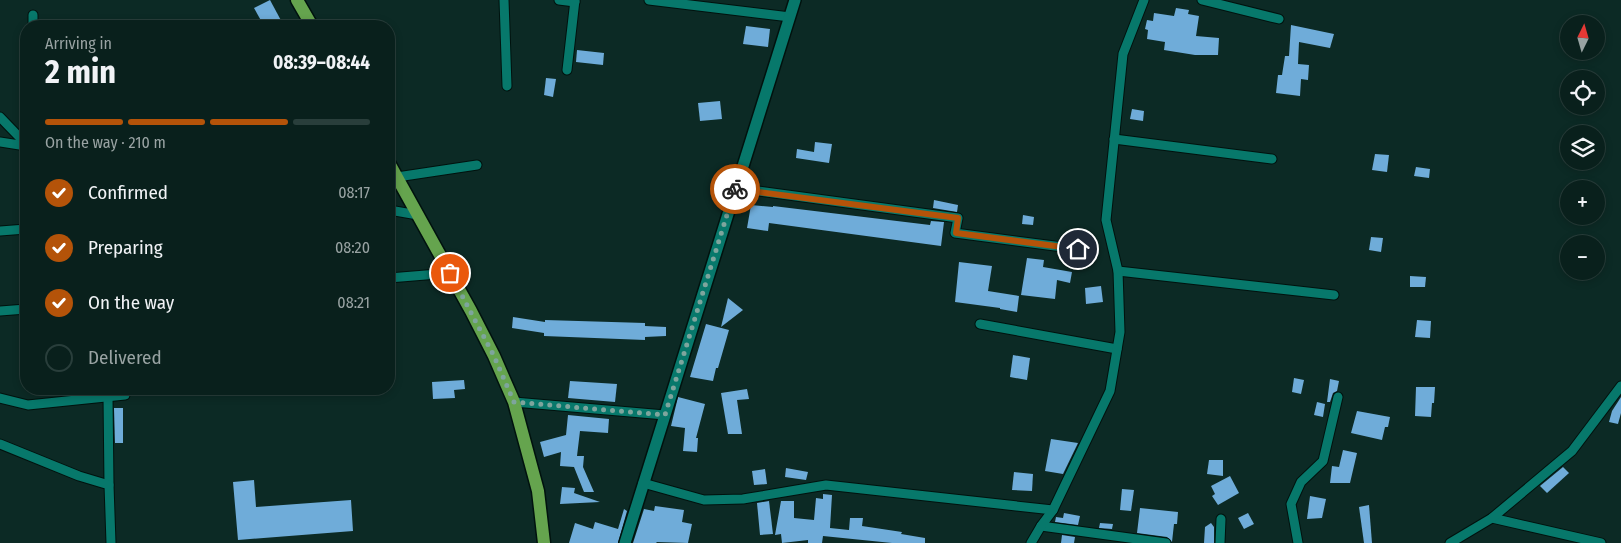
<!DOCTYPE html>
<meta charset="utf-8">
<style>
body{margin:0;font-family:"Fira Sans Condensed",sans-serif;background:#172d29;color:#f1f3f6;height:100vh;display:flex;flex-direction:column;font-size:19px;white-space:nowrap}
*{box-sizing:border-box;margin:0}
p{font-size:16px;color:#99a3a3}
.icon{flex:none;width:28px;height:28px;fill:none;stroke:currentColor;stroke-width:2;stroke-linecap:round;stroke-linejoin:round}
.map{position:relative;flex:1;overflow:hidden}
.drawer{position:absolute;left:20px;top:20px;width:375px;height:375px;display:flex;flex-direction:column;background:#09201c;border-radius:20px;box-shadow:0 2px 8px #0003,0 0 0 1px #293e3b}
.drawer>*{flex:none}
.needle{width:32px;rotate:5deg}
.tools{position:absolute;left:1560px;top:15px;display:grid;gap:10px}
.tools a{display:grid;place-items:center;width:45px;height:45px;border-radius:50%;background:#09201c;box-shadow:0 2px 8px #0003,0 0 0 1px #293e3b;font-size:25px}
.pin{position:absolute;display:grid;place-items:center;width:42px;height:42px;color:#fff;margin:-21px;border:2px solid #fff;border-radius:50%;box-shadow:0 1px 5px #0007}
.courier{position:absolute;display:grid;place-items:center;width:50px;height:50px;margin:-25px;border:4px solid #b45309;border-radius:50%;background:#fff;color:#222;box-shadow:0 1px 6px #0007}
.head em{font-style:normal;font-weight:700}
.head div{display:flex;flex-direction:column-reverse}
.head{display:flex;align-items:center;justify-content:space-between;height:85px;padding:0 25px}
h1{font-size:32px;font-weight:700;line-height:38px}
.bar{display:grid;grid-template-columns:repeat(4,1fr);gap:8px 5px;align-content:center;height:60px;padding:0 25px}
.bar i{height:6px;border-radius:4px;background:#293e3b}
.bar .selected{background:#b45309}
.bar p{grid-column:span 4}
ol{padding:0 25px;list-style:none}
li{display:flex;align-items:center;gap:15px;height:55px}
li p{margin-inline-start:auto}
li .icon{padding:5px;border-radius:50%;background:#b45309;color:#fff;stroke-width:4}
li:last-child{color:#99a3a3}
li i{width:28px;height:28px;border:2px solid #293e3b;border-radius:50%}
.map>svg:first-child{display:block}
.building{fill:#6facd9}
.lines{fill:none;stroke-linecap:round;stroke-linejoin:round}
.minor-casing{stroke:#00120e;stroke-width:11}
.tertiary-casing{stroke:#00120e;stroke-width:14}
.primary-casing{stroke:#00120e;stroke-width:15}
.minor{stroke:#07786b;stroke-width:9}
.tertiary{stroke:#07786b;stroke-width:11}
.primary{stroke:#65a44e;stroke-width:12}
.done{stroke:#7ea59d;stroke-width:5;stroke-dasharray:0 9}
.route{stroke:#b45309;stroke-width:6}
</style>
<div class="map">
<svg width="1621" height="543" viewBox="0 0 1621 543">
<rect width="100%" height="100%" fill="#0c2a25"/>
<g class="building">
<polygon points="270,0 284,26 264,26 254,8"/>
<polygon points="1176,8 1189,10 1188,14 1199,16 1196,36 1219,38 1218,55 1195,55 1164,50 1165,42 1147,39 1148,30 1145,29 1147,20 1153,21 1154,13 1174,16"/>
<polygon points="1291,25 1334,34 1330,48 1299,42 1298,64 1309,65 1308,80 1301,79 1300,96 1276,93 1278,75 1282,75 1285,56 1289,56"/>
<polygon points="746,26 770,29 768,47 743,44"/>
<polygon points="577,50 604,53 603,65 576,62"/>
<polygon points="546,78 556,79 553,97 544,95"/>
<polygon points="720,101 722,119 700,121 698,103"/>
<polygon points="1132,109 1144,111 1143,121 1130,119"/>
<polygon points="815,142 832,144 829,163 796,158 797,149 814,152"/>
<polygon points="1375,154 1389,155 1387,172 1372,170"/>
<polygon points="1416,167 1430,169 1429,178 1414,176"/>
<polygon points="934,200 958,205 957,212 933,208"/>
<polygon points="751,205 773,207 773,206 930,225 931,221 944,222 941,246 769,223 768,231 747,228"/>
<polygon points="1023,215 1034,217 1033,225 1022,224"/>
<polygon points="1371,237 1383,238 1381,252 1369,250"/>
<polygon points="1027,258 1044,260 1043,267 1072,272 1070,283 1057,280 1055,299 1021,295"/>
<polygon points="959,262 992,266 988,291 1019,296 1017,312 1000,309 1000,308 955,302"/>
<polygon points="1410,276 1426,277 1425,287 1410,287"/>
<polygon points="1101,286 1103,302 1086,304 1085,288"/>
<polygon points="728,298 743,310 721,327"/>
<polygon points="513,317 545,322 545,320 645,323 645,326 666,327 666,336 645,337 645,340 544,336 544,333 512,328"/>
<polygon points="1417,320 1431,321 1430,338 1415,337"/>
<polygon points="706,324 729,330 718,368 716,368 713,381 690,377"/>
<polygon points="1013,355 1030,358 1027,380 1010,377"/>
<polygon points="1294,378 1304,380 1301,394 1292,392"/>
<polygon points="1330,379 1339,381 1337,391 1333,393 1330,402 1327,402"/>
<polygon points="464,380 465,389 454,390 455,398 433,399 432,382"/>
<polygon points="570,381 617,384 615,402 568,398"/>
<polygon points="1416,387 1435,387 1434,403 1432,403 1431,417 1415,416"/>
<polygon points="747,389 749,399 737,400 742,434 728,434 721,393"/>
<polygon points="678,397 705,404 696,438 698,438 697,452 683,451 685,428 671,426"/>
<polygon points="1621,397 1621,413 1618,424 1609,422 1612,411"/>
<polygon points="1317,402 1325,404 1323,417 1314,415"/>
<polygon points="114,408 123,408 123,443 115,443"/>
<polygon points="1357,411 1390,417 1388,427 1385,427 1382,440 1351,433"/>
<polygon points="568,415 609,419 608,433 580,431 577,456 584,456 583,467 594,492 584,492 574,467 560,466 561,452 544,457 540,442 566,435"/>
<polygon points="1051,439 1078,443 1063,474 1045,471"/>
<polygon points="1343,450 1357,453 1350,483 1330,483 1332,466 1339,467"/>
<polygon points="1209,460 1223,460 1223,476 1207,474"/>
<polygon points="1563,467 1569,473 1547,493 1540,486"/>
<polygon points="786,468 808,472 806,480 785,477"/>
<polygon points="765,469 767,484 754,485 752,471"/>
<polygon points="1014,472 1033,474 1032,491 1012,490"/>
<polygon points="1230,476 1239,493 1218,505 1212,496 1215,494 1211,486"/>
<polygon points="254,480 256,507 351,500 353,531 238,540 233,482"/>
<polygon points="562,487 575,488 574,493 600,502 560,504"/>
<polygon points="1122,489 1134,490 1131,511 1120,510"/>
<polygon points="823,494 832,495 830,528 849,530 850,518 863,518 862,526 902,532 901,534 925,538 925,543 892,543 823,536 822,543 808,543 808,540 782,543 781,534 775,535 781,501 794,501 794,518 814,520 816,498 823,499"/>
<polygon points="1310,496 1326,499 1322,518 1307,519"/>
<polygon points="769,501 773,534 760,535 757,503"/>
<polygon points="1369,505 1372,543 1364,543 1359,507"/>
<polygon points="655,506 684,510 682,522 692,524 688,543 657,542 656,543 633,543 644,509 654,511"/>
<polygon points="1140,508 1178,512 1177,524 1174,524 1172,542 1167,537 1137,533"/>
<polygon points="624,509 627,511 618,543 569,543 575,523 593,529 595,522 618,529"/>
<polygon points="1064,513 1080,516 1078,525 1055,522 1056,517 1063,518"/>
<polygon points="1248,513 1254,524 1244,529 1238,518"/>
<polygon points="1100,523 1113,524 1112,529 1099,528"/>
<polygon points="1211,523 1214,527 1214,543 1204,543 1205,527"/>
<polygon points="1062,535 1075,537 1074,543 1061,543"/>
</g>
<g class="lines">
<defs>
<g id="minor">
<polyline points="504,0 507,86"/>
<polyline points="559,0 575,2"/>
<polyline points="649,0 790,17"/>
<polyline points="1202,0 1279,19"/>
<polyline points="33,26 33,15"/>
<polyline points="567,70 575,0"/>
<polyline points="0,117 26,144"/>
<polyline points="1114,139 1272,159"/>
<polyline points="0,142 26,146"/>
<polyline points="397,177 477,165"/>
<polyline points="736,188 958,218 955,233 1078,249"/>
<polyline points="389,210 418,215"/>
<polyline points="0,231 26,229"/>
<polyline points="1118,271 1334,295"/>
<polyline points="389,278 450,273"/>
<polyline points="0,311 26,309"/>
<polyline points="980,324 1117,349"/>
<polyline points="108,397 109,485"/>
<polyline points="0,398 28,405 125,395 126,389"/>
<polyline points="514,402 665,415"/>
<polyline points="0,444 79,476 109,485 111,543"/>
<polyline points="643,483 704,500 743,499 826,485 1053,510"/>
<polyline points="1492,518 1601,543"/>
<polyline points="1041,526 1166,543"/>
<polyline points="1031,543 1041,526 1053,510 1110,391 1120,332 1118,271 1106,220 1123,54 1144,0"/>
<polyline points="1220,543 1221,519"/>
<polyline points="1298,543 1291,504 1301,482 1323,461 1338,397"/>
<polyline points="1450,543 1492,518 1572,451 1621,386"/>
</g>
<polyline id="tertiary" points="625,543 795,0"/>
<g id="primary">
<polyline points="297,0 312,26"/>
<polyline points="389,163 471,311 494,356 514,402 538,491 544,543"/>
</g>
</defs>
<use href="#minor" class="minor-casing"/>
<use href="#tertiary" class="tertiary-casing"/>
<use href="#primary" class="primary-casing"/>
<use href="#minor" class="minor"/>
<use href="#tertiary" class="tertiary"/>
<use href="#primary" class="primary"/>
</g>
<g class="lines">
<polyline class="done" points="450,273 494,356 514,402 665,415 735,189"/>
<polyline class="route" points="735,189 958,218 956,233 1078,249"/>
</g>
</svg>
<div class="tools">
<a><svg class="needle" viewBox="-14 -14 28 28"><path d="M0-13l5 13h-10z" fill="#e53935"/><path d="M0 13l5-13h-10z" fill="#99a3a3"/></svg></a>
<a><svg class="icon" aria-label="locate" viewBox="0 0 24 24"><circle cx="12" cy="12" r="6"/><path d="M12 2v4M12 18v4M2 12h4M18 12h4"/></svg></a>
<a><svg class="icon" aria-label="layers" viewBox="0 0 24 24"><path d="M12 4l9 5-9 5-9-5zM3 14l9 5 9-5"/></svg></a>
<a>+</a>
<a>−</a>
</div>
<div class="pin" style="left:450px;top:273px;background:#ea580c"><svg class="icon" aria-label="bag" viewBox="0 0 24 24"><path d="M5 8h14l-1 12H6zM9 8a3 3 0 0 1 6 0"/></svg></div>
<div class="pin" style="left:1078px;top:249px;background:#1f2937"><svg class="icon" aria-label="home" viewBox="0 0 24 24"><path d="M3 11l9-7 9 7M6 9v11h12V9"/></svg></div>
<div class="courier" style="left:735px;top:189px"><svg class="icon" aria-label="bike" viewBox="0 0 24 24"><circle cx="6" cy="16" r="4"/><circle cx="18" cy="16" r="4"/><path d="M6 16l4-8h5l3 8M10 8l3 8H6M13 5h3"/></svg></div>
<section class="drawer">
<div class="head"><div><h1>2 min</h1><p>Arriving in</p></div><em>08:39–08:44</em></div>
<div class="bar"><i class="selected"></i><i class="selected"></i><i class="selected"></i><i></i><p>On the way · 210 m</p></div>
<ol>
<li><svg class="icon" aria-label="check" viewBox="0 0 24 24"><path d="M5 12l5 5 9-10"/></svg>Confirmed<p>08:17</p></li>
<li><svg class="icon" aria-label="check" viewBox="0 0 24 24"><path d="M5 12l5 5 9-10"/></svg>Preparing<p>08:20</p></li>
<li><svg class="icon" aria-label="check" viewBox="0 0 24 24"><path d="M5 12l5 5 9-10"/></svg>On the way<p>08:21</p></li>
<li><i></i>Delivered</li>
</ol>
</section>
</div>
